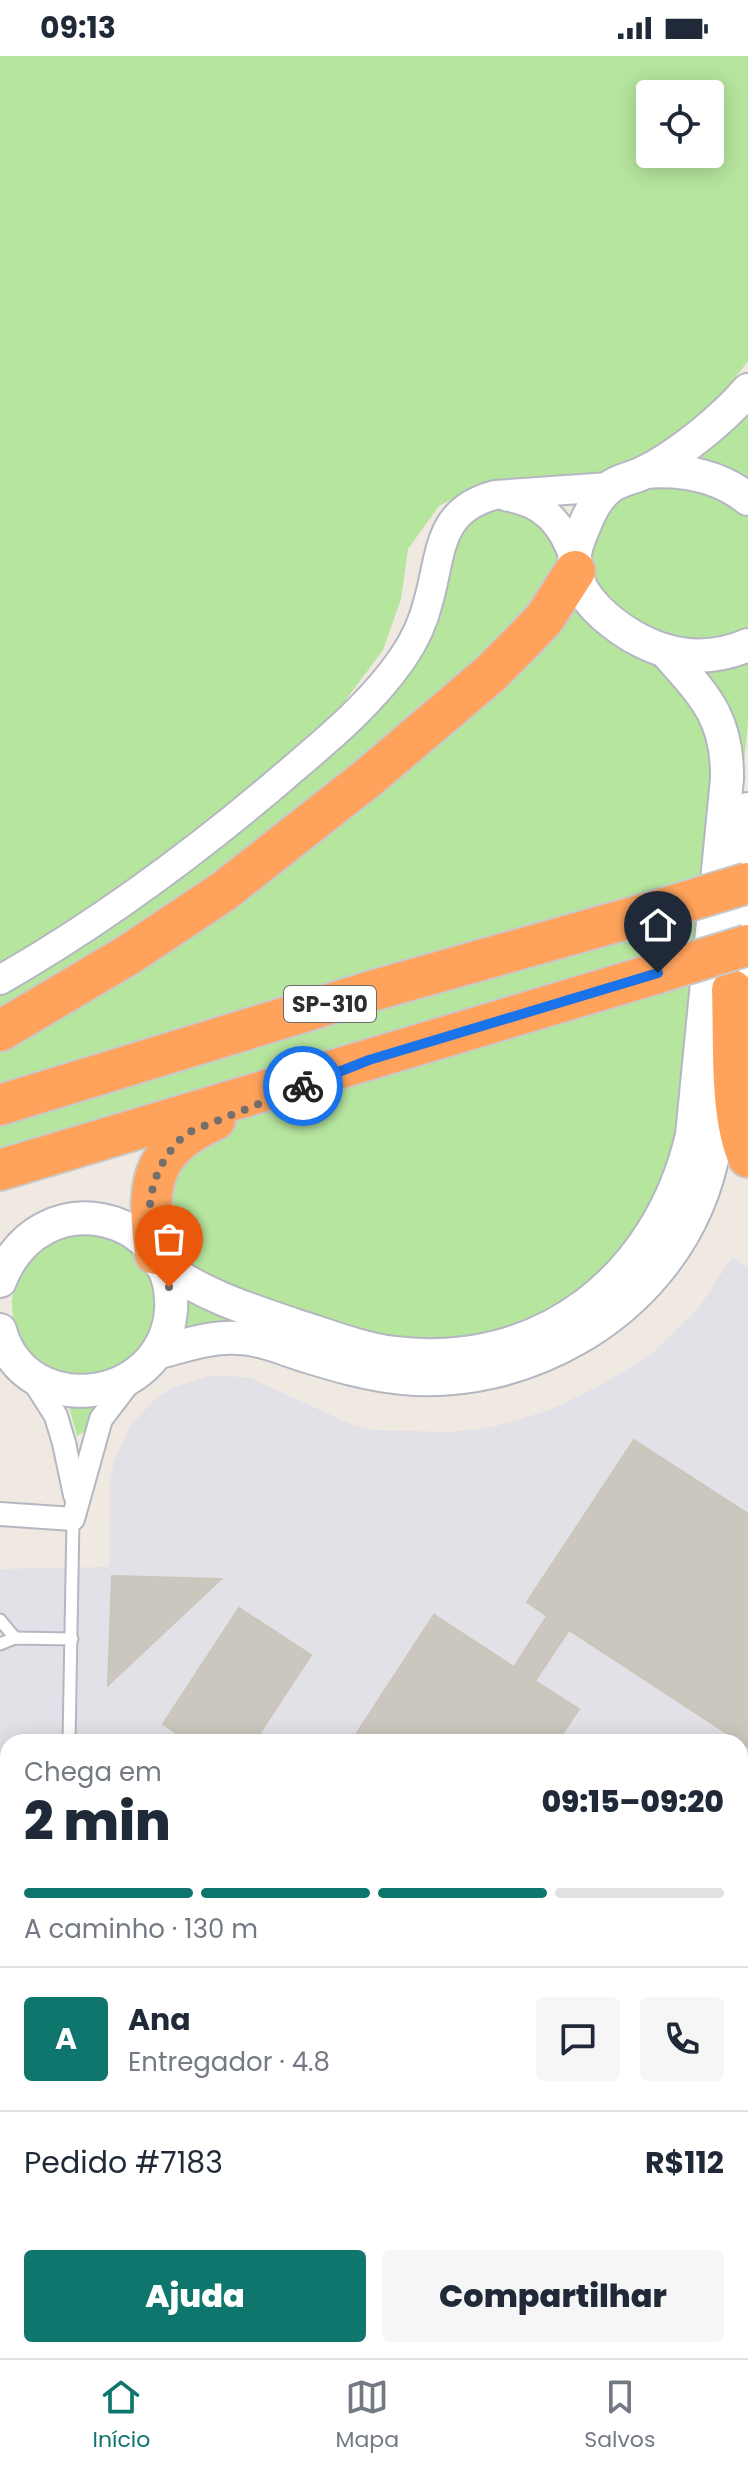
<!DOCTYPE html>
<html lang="pt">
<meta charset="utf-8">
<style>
body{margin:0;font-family:Poppins,sans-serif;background:#f6f6f7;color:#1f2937;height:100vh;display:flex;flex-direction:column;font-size:30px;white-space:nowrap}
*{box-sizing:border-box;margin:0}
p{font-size:26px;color:#747a83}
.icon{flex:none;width:44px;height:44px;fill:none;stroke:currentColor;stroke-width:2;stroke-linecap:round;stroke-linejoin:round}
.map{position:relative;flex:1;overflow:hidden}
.sheet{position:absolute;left:0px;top:1678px;width:748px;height:624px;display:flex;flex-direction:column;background:#fff;border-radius:24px 24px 0 0;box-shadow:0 4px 20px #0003}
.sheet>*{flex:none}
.fabs{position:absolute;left:636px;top:24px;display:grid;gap:16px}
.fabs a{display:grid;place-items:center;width:88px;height:88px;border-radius:8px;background:#fff;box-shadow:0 4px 20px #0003;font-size:40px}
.pin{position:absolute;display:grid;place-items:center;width:68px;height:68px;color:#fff;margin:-82px -34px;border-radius:50% 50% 50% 0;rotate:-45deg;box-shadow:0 0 8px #0007}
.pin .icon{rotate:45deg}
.courier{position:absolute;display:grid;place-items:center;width:80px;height:80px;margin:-40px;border:6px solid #1a73e8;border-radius:50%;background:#fff;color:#222;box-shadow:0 2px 10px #0007}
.headline em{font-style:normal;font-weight:800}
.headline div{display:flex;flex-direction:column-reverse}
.headline{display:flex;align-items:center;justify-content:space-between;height:136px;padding:0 24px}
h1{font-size:52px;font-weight:800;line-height:60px}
.bar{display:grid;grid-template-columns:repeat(4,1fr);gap:12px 8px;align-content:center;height:96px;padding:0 24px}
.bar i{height:10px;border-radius:6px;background:#e0e1e3}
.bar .current{background:#0f766e}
.bar p{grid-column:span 4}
.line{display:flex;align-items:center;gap:20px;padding:0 24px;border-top:2px solid #e0e1e3}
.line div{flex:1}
.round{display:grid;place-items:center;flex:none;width:84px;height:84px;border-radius:8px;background:#f6f6f7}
.cta{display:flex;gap:16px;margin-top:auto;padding:16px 24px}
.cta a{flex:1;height:92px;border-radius:8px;background:#0f766e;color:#fff;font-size:32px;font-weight:800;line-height:92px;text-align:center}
.cta a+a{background:#f6f6f7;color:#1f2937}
.status{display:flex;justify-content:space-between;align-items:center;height:56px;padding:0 40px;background:#fff;direction:ltr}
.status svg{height:22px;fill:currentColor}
.tabs{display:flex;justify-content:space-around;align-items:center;height:112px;border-top:2px solid #e0e1e3;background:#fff;font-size:22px;color:#747a83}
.tabs a{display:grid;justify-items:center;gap:4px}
.tabs .current{color:#0f766e}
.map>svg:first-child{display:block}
.industrial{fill:#e3e1e8;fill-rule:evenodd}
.green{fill:#b6e59e;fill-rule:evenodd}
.building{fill:#cbc7bf;stroke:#cbc5ba;stroke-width:2}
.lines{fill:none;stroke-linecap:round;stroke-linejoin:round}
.service-casing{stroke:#b4b7c1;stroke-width:15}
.minor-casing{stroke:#b4b7c1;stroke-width:26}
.tertiary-casing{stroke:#b4b7c1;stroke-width:32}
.secondary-casing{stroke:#b4b7c1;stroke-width:36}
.motorway-casing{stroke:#c9c9c9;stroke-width:44}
.service{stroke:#fff;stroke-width:11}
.minor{stroke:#fff;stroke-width:22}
.tertiary{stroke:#fff;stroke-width:28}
.secondary{stroke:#fff;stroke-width:32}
.motorway{stroke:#ffa35c;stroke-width:40}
.motorway-bridge-casing{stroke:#c9c9c9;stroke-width:44;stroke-linecap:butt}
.motorway-bridge{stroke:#ffa35c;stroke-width:40}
.done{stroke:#726f6d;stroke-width:8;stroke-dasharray:0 14.4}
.route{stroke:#1a73e8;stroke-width:10}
.labels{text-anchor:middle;stroke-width:8;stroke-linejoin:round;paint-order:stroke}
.shield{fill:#fff;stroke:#6d6d6d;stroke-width:2}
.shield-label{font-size:22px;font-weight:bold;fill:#2e2e2e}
</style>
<div class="status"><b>09:13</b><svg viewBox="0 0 49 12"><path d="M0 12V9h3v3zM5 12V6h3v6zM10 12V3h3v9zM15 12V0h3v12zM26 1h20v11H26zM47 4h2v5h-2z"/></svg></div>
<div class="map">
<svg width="748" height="2302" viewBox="0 0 748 2302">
<rect width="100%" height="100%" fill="#efe9e1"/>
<path class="industrial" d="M732,1201L748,1211V2302H0V1513L109,1511L110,1424L114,1405L130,1370L156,1342L173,1332L209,1320L248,1321L353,1369L374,1374L449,1376L489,1372L550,1354L601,1329L653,1297L698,1253ZM8,1686H740V2294H8Z"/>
<g class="green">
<path d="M0,0H748V305L714,349L658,392L587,422L469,434L439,450L408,493L401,543L383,594L339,653L235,752L0,919ZM650,38H710V98H650Z"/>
<polygon points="748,350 748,423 723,410 684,401"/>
<path d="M662,429L704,435L748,458V571C706,601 641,581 610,544C605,538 597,531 594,525C589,511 590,496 595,483C608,446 623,435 662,429Z"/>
<polygon points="499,451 532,456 560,496 558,512 524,566 258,792 0,966 0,939 82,891 144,849 237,778 434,572 443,547 454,487 464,471 482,458"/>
<polygon points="570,539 592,571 607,583 669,618 697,650 718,709 702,819 547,868 0,1029 0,984 93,930"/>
<polygon points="748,601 748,668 733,810 736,717 695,613"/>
<polygon points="701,863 700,884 0,1102 0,1061"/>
<polygon points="695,927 680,1091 631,1189 569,1245 515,1272 450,1285 382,1282 210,1231 173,1200 159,1148 191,1082 242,1062"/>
<circle cx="84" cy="1248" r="72"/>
<polygon points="181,1232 261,1268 182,1279"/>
<polygon points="67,1343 102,1344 84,1376 77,1380"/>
</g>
<g class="building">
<polygon points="634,1384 748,1458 748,1691 569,1574 535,1625 579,1653 557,1686 351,1686 434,1559 514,1611 547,1560 527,1546"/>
<polygon points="112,1520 221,1523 108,1629"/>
<polygon points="239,1552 311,1599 254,1686 189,1686 163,1668"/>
</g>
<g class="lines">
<defs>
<g id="service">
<polyline points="0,1564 15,1582"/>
<polyline points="0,1588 15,1582 72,1583"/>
<polyline points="69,1686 73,1463"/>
<polyline points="233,2294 234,2302"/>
</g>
<g id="minor">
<polyline points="30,1319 56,1360 64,1387 75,1439"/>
<polyline points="0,1458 73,1463 101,1363 130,1325"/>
</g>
<g id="tertiary">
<path d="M508,441C544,446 563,469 574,502"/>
<path d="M0,924C103,865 196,796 286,719C327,684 371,648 402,603C414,586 424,564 429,543C442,495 438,454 495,439L609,431"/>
</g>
<g id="secondary">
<path d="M748,334C723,363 678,400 643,417C633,422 619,424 610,431C599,439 591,454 586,466C580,480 572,497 575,513C579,542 609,566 632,580C670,602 709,606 748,589"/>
<path d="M645,416C682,413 718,419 748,443"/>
<polyline points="734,913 748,753"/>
<path d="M162,1210C206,1240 244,1252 294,1269C327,1279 360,1293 394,1297C543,1315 659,1221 692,1079L727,723C728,661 704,639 665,595"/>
<path d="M0,1225C39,1123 177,1155 171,1254C164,1349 25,1366 0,1274"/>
<path d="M156,1297C183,1290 210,1280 239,1282C261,1283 282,1292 303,1299C336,1309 368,1319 403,1322C523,1333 649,1263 697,1150C714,1111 719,1069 723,1027"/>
</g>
<g id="motorway">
<path d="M732,934C734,982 729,1058 748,1101"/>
<polyline points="0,975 128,899 224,835 369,721 490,618 522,586 544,563 575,515"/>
<polyline points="0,1049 375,934 662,853"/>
<polyline points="0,1114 658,917"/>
<path d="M155,1198C147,1132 147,1094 215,1064"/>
</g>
</defs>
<use href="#service" class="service-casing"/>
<use href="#minor" class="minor-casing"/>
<use href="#tertiary" class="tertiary-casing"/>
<use href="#secondary" class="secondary-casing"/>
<use href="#motorway" class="motorway-casing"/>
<use href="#service" class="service"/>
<use href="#minor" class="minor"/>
<use href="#tertiary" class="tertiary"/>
<use href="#secondary" class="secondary"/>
<use href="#motorway" class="motorway"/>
<defs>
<g id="motorway-bridge">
<polyline points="662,853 748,827"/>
<polyline points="658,917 748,889"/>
</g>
</defs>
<use href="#motorway-bridge" class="motorway-bridge-casing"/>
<use href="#motorway-bridge" class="motorway-bridge"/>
</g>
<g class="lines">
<path class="done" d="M169,1231C165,1219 158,1208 155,1196C142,1151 152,1108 187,1077L303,1030"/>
<polyline class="route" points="303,1030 369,1004 658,917"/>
</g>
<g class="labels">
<rect class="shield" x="284" y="930" width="92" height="36" rx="6"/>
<g class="shield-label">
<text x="330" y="956">SP-310</text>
</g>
</g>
</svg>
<div class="fabs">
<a><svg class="icon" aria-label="locate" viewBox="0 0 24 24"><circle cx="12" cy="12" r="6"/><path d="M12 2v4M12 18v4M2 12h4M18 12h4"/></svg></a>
</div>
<div class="pin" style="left:169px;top:1231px;background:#ea580c"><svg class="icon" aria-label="bag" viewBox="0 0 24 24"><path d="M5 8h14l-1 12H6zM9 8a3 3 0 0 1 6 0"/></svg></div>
<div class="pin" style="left:658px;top:917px;background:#1f2937"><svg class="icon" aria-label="home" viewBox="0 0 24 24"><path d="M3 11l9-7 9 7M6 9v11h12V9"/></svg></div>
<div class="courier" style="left:303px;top:1030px"><svg class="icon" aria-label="bike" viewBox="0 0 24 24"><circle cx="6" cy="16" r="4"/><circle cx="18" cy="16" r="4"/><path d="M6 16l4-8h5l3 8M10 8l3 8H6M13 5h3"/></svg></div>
<section class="sheet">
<div class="headline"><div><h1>2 min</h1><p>Chega em</p></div><em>09:15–09:20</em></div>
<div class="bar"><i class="current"></i><i class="current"></i><i class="current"></i><i></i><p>A caminho · 130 m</p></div>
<div class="line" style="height:144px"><b class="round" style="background:#0f766e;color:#fff">A</b><div><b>Ana</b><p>Entregador · 4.8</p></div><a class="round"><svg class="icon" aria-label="chat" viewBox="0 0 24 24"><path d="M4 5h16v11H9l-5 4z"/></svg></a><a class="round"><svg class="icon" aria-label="phone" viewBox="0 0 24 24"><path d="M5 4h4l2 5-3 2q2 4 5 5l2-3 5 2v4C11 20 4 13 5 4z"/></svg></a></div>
<div class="line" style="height:104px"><div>Pedido #7183</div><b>R$112</b></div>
<div class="cta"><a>Ajuda</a><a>Compartilhar</a></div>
</section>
</div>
<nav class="tabs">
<a class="current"><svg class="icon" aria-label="home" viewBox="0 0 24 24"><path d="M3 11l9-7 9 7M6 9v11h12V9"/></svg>Início</a>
<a><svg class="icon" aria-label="map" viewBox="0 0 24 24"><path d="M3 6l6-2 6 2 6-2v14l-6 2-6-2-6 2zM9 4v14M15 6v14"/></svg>Mapa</a>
<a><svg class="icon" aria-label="saved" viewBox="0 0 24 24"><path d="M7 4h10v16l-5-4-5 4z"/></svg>Salvos</a>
</nav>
